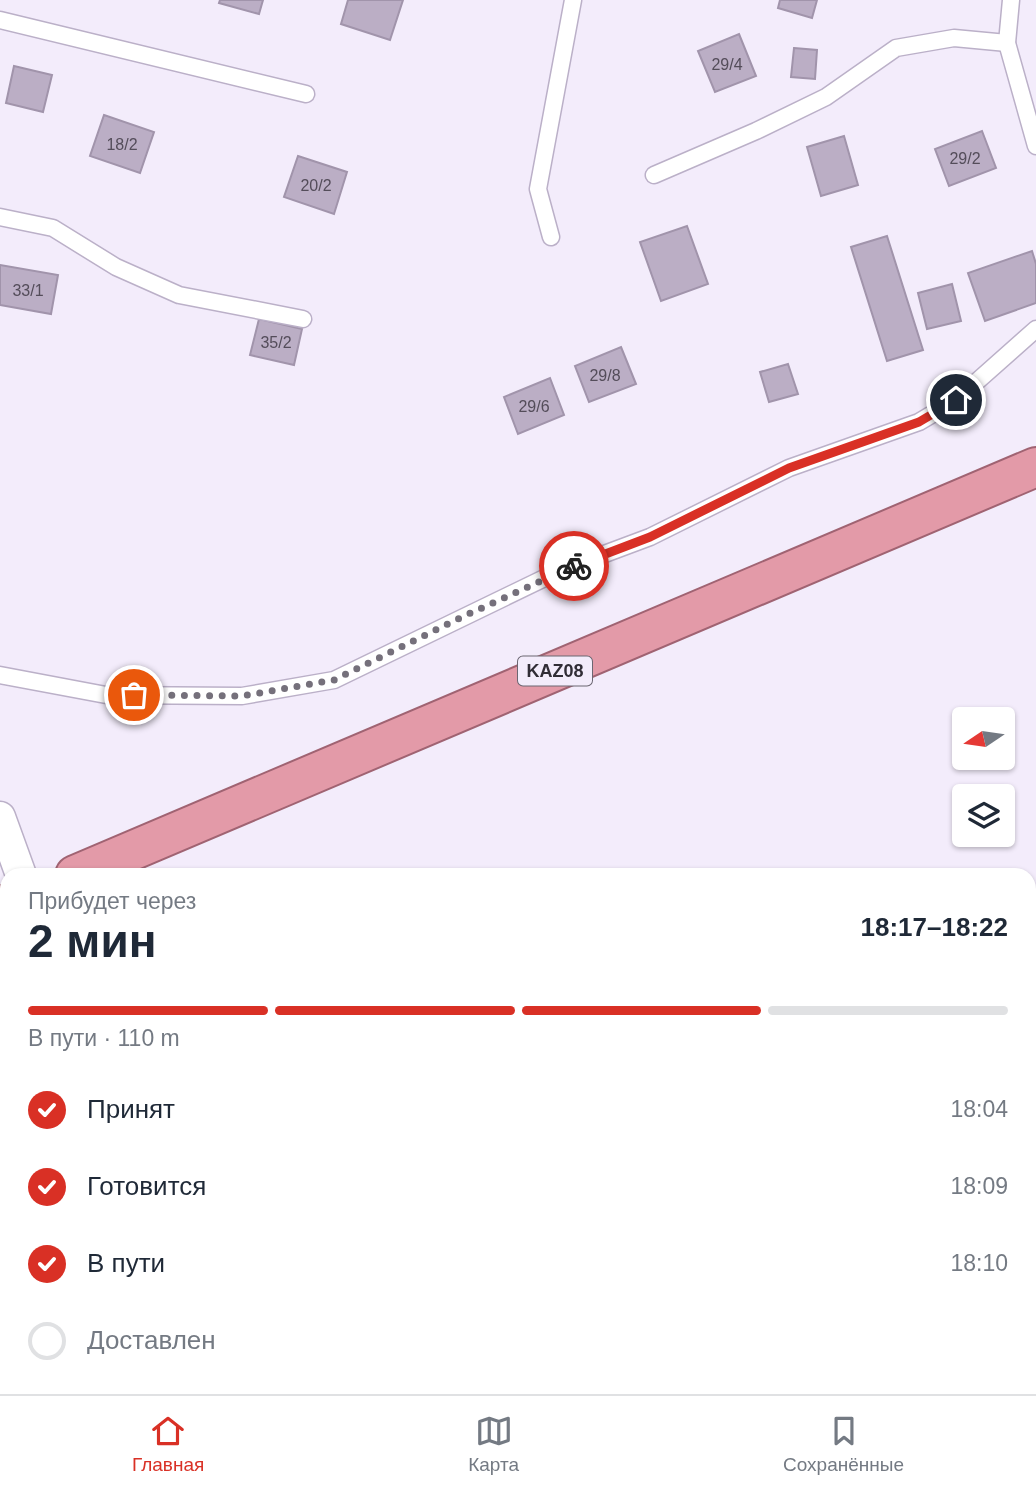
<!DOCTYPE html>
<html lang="ru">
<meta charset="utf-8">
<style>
body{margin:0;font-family:Arial,sans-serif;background:#f2f2f3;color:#1f2937;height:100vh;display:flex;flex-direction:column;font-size:26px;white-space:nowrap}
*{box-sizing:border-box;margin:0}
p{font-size:23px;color:#747a83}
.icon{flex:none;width:38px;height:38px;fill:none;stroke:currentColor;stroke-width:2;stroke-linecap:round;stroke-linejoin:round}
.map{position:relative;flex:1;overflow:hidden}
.side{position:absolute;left:0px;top:868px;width:1036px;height:527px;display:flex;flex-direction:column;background:#fff;border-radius:21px 21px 0 0;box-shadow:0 2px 5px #0004}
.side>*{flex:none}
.needle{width:46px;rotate:257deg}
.controls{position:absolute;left:952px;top:707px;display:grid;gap:14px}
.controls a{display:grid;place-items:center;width:63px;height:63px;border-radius:7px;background:#fff;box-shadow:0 2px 5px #0004;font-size:35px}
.pin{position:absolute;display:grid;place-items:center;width:60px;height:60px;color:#fff;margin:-30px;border:4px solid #fff;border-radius:50%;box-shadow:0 2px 7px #0007}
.courier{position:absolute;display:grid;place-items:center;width:70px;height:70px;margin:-35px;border:5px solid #d93025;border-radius:50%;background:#fff;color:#222;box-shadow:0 2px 9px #0007}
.overview em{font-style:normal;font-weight:600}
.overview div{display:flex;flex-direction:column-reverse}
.overview{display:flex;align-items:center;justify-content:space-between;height:119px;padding:0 28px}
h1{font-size:46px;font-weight:600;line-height:52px}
.bar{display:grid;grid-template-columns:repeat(4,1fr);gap:10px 7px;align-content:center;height:84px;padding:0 28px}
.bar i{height:9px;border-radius:5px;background:#e0e1e3}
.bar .selected{background:#d93025}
.bar p{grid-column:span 4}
ol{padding:0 28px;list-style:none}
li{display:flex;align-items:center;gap:21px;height:77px}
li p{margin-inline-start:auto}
li .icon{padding:7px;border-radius:50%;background:#d93025;color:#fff;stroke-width:4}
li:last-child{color:#747a83}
li i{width:38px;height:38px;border:4px solid #e0e1e3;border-radius:50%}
.tabs{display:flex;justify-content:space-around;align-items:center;height:98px;border-top:2px solid #e0e1e3;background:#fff;font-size:19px;color:#747a83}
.tabs a{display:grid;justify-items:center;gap:4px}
.tabs .selected{color:#d93025}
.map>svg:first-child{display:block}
.building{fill:#bbaec5;stroke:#a194ab;stroke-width:2}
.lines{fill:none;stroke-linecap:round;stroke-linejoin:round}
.service-casing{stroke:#bbb0c8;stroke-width:19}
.minor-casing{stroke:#bbb0c8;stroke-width:33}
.trunk-casing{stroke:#a06372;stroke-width:42}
.service{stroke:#fff;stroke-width:16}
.minor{stroke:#fff;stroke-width:30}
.trunk{stroke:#e39aa8;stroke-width:38}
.done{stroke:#75707b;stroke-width:7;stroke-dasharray:0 12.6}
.route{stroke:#d93025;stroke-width:9}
.labels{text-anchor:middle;stroke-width:6;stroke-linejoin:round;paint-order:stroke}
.number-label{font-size:16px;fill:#544d5a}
.shield{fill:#f3ecfb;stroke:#6b6671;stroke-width:2}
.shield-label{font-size:18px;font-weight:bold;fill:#312d36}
</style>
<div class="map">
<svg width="1036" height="1394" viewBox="0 0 1036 1394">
<rect width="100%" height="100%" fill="#f3ecfb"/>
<g class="building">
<polygon points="220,0 263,0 259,14 219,3"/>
<polygon points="348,0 403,0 390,40 341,24"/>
<polygon points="780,0 817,0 812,18 778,8"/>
<polygon points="739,34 756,76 715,92 698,51"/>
<polygon points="794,48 817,50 815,79 791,77"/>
<polygon points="14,66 52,75 43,112 6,103"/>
<polygon points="104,115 154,132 140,173 90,156"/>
<polygon points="982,131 996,168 949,186 935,149"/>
<polygon points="844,136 858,185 821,196 807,147"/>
<polygon points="298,156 347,172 334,214 284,197"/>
<polygon points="687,226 708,284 661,301 640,242"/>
<polygon points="887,236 923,350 887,361 851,247"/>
<polygon points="1032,251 1036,264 1036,303 985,321 968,273"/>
<polygon points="0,265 58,275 51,314 0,305"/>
<polygon points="952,284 961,321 927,329 918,293"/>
<polygon points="259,319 302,329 294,365 250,355"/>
<polygon points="621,347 636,384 589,402 575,366"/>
<polygon points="788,364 798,394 769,402 760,372"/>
<polygon points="550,378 564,415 518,434 504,397"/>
</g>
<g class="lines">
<defs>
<g id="service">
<polyline points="1011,0 1007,43 1036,146"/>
<polyline points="0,20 306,94"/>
<polyline points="654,175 756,131 826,97 896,48 954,38 1007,43"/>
<polyline points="0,217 53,228 116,267 179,295 303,319"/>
<polyline points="551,237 538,189 573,0"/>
<polyline points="0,675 106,695 242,696 334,680 559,571 650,537 789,468 919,422 956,400 1036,329"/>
</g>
<g id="minor">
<polyline points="0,817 21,875"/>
<polyline points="0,1199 7,1200"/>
<polyline points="208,1388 215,1394"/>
</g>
<g id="trunk">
<polyline points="75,875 1036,467"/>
<polyline points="0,906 7,904"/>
</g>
</defs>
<use href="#service" class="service-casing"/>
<use href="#minor" class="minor-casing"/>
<use href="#trunk" class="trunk-casing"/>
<use href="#service" class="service"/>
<use href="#minor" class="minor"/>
<use href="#trunk" class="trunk"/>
</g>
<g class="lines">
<polyline class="done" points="134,695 242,696 334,680 462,617 574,566"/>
<polyline class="route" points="574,566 650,537 789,468 919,422 956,400"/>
</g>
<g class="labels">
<g class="number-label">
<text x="727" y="70">29/4</text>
<text x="122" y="150">18/2</text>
<text x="965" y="164">29/2</text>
<text x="316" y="191">20/2</text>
<text x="28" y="296">33/1</text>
<text x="276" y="348">35/2</text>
<text x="605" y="381">29/8</text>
<text x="534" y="412">29/6</text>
</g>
<rect class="shield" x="518" y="656.5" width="74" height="29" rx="5"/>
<g class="shield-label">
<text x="555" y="677">KAZ08</text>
</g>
</g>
</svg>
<div class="controls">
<a><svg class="needle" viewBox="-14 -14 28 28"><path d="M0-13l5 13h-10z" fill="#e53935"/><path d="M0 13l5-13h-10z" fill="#747a83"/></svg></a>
<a><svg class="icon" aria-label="layers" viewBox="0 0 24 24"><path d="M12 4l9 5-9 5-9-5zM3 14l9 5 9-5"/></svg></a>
</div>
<div class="pin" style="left:134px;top:695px;background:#ea580c"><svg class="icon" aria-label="bag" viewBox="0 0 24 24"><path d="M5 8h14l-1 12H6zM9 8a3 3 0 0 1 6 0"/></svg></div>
<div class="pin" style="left:956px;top:400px;background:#1f2937"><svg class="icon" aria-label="home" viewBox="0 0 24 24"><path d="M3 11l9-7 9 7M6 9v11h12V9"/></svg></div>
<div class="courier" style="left:574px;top:566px"><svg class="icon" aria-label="bike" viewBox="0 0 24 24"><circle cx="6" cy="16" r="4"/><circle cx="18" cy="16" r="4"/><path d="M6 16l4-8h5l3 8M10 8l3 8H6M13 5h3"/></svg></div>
<section class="side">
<div class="overview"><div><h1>2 мин</h1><p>Прибудет через</p></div><em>18:17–18:22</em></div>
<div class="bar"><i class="selected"></i><i class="selected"></i><i class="selected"></i><i></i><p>В пути · 110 m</p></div>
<ol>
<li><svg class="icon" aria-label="check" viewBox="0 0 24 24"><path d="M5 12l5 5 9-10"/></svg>Принят<p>18:04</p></li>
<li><svg class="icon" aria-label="check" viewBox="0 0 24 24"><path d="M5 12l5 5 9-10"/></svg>Готовится<p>18:09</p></li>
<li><svg class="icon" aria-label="check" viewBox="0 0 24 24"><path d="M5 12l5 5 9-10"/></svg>В пути<p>18:10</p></li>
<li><i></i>Доставлен</li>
</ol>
</section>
</div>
<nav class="tabs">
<a class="selected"><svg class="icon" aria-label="home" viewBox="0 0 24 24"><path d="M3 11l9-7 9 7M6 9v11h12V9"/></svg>Главная</a>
<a><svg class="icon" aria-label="map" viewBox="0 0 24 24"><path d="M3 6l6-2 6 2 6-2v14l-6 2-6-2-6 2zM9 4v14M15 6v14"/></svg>Карта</a>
<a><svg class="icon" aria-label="saved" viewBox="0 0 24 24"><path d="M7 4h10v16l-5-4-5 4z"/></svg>Сохранённые</a>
</nav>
